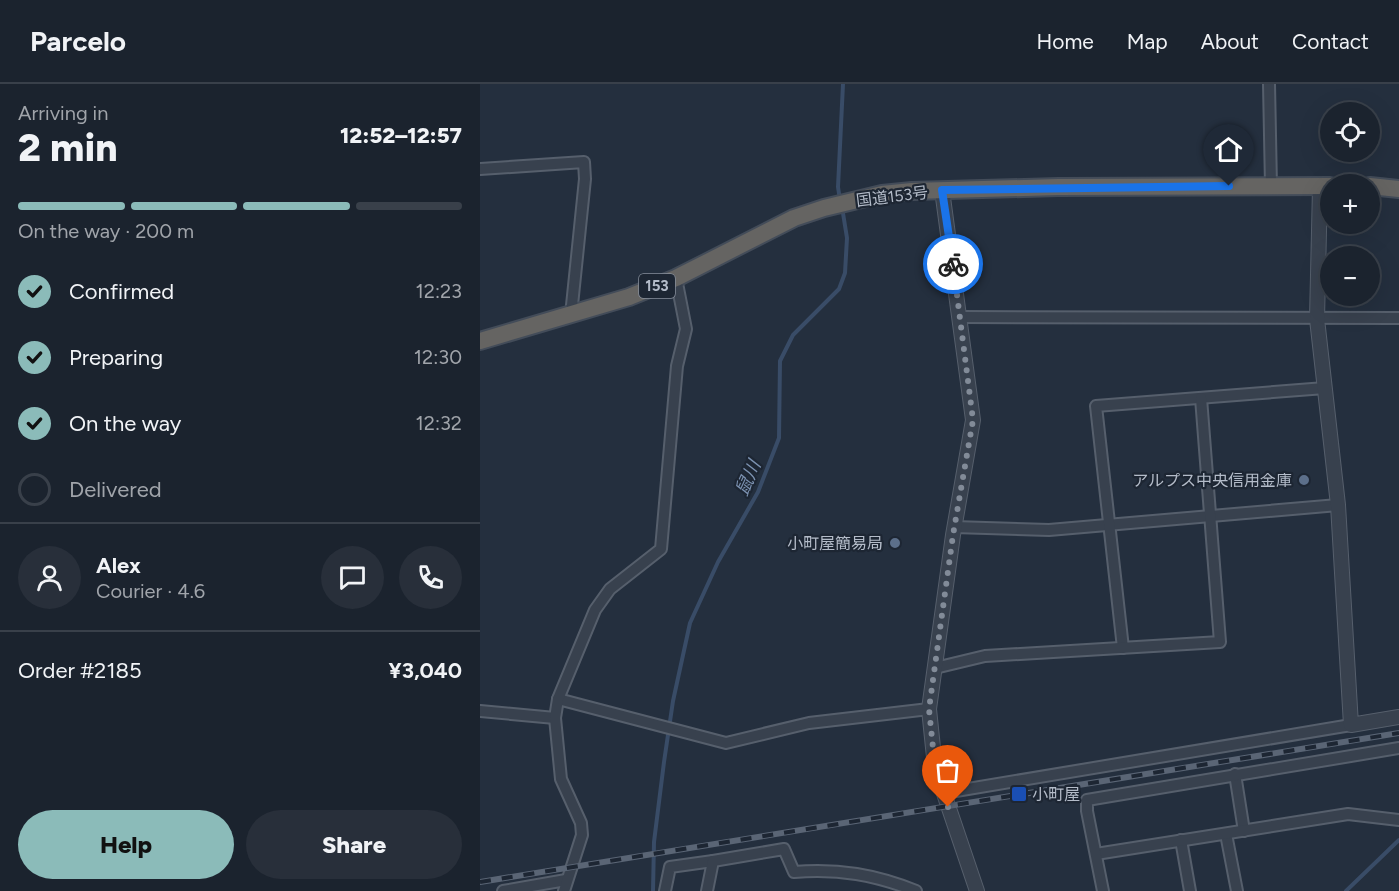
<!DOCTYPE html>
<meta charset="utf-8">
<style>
body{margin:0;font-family:Figtree,"Noto Sans JP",sans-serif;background:#282f3a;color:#f1f3f6;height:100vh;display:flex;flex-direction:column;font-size:22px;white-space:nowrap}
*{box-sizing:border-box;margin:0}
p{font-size:20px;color:#a0a4aa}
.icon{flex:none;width:33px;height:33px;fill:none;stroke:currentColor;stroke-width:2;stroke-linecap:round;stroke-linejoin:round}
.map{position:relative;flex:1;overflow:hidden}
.sheet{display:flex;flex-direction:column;background:#1b232e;width:480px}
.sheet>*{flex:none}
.buttons{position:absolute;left:840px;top:18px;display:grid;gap:12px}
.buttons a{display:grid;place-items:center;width:60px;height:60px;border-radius:50%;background:#1b232e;box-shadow:0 6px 24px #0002,0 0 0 2px #39404a;font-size:30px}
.pin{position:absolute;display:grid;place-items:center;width:51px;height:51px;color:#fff;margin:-62px -26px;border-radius:50% 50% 50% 0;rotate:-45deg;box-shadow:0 0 6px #0007}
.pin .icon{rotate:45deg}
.courier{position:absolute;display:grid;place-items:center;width:60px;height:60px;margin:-30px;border:4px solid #1a73e8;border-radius:50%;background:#fff;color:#222;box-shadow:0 2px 8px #0007}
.summary em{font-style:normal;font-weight:800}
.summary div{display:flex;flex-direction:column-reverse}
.summary{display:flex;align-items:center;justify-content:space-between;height:102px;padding:0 18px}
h1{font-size:39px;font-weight:800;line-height:45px}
.bar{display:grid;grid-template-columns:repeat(4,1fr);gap:9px 6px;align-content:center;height:72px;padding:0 18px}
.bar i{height:8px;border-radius:4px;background:#39404a}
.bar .selected{background:#8bbbb9}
.bar p{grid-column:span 4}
.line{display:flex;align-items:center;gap:15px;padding:0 18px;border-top:2px solid #39404a}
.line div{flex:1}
.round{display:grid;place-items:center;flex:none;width:63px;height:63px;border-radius:32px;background:#282f3a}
ol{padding:0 18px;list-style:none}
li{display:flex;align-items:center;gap:18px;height:66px}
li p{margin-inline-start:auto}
li .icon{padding:6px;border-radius:50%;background:#8bbbb9;color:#111;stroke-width:4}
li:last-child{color:#a0a4aa}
li i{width:33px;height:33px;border:3px solid #39404a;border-radius:50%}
.primary-button{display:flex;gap:12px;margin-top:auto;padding:12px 18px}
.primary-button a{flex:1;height:69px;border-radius:36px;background:#8bbbb9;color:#111;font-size:24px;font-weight:800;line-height:69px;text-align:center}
.primary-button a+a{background:#282f3a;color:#f1f3f6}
header{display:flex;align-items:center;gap:36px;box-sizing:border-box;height:84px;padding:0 30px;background:#1b232e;border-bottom:2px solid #39404a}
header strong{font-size:28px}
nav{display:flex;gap:33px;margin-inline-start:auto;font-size:21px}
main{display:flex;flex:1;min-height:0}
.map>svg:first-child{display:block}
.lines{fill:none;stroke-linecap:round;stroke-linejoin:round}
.stream{stroke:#394c67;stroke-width:4}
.minor-casing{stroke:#565f6c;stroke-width:14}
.tertiary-casing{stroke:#565f6c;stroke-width:16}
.trunk-casing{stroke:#434c59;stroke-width:20}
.minor{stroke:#38414e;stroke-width:10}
.tertiary{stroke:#38414e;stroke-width:14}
.trunk{stroke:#656462;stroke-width:16}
.rail-casing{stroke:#5a6575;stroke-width:6}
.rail{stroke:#1d2633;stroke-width:4;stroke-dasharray:11;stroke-linecap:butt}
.done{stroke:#828b98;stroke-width:6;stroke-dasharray:0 10.8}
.route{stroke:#1a73e8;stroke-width:8}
.service-dot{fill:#5c6f8a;stroke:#1d2633;stroke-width:2}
.transit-dot{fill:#1a4fb4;stroke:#1d2633;stroke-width:2}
.labels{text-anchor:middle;stroke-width:4.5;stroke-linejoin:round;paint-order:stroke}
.shield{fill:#1d2633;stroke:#878f9c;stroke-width:1.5}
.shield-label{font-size:15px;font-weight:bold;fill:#b4bcc9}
.street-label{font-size:16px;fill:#b4bcc9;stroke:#1d2633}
.poi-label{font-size:16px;fill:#b4bcc9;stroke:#1d2633;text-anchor:end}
.water-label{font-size:18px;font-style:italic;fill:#7c92b1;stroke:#1d2633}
</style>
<header>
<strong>Parcelo</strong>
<nav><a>Home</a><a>Map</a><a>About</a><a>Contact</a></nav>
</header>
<main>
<section class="sheet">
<div class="summary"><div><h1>2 min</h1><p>Arriving in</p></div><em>12:52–12:57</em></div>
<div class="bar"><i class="selected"></i><i class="selected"></i><i class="selected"></i><i></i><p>On the way · 200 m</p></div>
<ol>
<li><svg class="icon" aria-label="check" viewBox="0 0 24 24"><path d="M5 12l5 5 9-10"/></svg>Confirmed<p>12:23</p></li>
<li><svg class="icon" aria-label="check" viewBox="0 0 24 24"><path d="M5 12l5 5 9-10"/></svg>Preparing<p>12:30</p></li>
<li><svg class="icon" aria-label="check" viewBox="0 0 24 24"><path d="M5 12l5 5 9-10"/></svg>On the way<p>12:32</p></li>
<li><i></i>Delivered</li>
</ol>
<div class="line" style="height:108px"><a class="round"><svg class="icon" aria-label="person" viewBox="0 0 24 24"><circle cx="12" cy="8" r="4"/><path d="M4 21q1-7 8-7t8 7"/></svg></a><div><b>Alex</b><p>Courier · 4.6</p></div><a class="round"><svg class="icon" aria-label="chat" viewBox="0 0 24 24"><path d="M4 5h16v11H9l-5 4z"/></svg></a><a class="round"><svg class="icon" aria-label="phone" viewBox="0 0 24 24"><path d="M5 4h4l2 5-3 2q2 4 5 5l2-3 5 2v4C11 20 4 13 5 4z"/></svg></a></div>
<div class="line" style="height:78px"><div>Order #2185</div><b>¥3,040</b></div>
<div class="primary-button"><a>Help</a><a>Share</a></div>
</section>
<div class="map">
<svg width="919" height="807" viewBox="0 0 919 807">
<rect width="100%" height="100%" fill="#242f3e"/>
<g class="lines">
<g class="stream">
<polyline points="360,116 358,103 363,0"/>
<polyline points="173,807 174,758 184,678 193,617 210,539 238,478 278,408 299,354 300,277 313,251 359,205 365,189 367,154 362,123"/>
<polyline points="866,807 919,756"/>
</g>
<defs>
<g id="minor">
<polyline points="789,0 791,102"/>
<polyline points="0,85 104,78 105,95 91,231"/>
<polyline points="481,233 919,234"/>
<polyline points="474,443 569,446 858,421"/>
<polyline points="643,564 616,322 845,304"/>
<polyline points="455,584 505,572 740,558 721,314"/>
<polyline points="78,615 246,659 329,639 449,625"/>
<polyline points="0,627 75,634"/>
<polyline points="755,690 764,747"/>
<polyline points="464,709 871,641"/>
<polyline points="746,750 757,807"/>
<polyline points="701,756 710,807"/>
<polyline points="616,770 868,730 919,736"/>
<polyline points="23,807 86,796"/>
<polyline points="84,807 102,751 101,739 81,695 75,634 78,615 115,526 130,505 181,465 197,282 206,245 196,194"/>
<polyline points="185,807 190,783 233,777"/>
<path d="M227,807L233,777L304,765L314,788C358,784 396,791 436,807"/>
<polyline points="623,807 607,727 607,716 919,664"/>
</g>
<g id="tertiary">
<polyline points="840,103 837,235 858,421 871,641 919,633"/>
<polyline points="462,106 493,336 473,451 449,625 455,683 497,807"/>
</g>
<g id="trunk">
<polyline points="890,102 919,105"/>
<polyline points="0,257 149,213 196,194 314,134 344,124 402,110 432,107 578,103 850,102"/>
</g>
</defs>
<use href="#minor" class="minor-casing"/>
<use href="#tertiary" class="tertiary-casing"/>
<use href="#trunk" class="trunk-casing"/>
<use href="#minor" class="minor"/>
<use href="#tertiary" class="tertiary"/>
<use href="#trunk" class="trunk"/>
<defs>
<polyline id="rail" points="0,798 919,649"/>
</defs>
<use href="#rail" class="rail-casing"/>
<use href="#rail" class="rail"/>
</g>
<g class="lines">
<polyline class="done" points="468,723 455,683 449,625 473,451 493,336 473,180"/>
<polyline class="route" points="473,180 462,106 749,102"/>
</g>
<g class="service-dot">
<circle cx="824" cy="396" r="6"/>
<circle cx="415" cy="459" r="6"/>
</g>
<rect class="transit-dot" x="531" y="702" width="16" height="16" rx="3"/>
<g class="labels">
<rect class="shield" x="159" y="190" width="36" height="24" rx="4.5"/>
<g class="shield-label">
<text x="177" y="207">153</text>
</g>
<g class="street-label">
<text transform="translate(412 112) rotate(-7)" y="6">国道153号</text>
</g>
<g class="poi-label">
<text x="812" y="402">アルプス中央信用金庫</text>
<text x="403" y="465">小町屋簡易局</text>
<text x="552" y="716" text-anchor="start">小町屋</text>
</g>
<g class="water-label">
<text transform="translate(268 394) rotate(-66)" y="6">鼠川</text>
</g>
</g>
</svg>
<div class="buttons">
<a><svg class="icon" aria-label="locate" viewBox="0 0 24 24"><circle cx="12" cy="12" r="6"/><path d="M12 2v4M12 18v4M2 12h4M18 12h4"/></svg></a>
<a>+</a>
<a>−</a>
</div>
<div class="pin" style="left:468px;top:723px;background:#ea580c"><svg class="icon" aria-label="bag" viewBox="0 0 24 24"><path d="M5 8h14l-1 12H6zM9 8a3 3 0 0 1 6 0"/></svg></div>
<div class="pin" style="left:749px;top:102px;background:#1f2937"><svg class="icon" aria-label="home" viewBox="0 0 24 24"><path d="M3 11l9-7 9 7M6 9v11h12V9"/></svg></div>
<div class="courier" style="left:473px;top:180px"><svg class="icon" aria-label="bike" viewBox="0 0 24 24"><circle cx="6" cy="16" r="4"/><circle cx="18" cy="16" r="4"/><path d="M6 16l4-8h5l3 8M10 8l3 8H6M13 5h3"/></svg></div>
</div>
</main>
